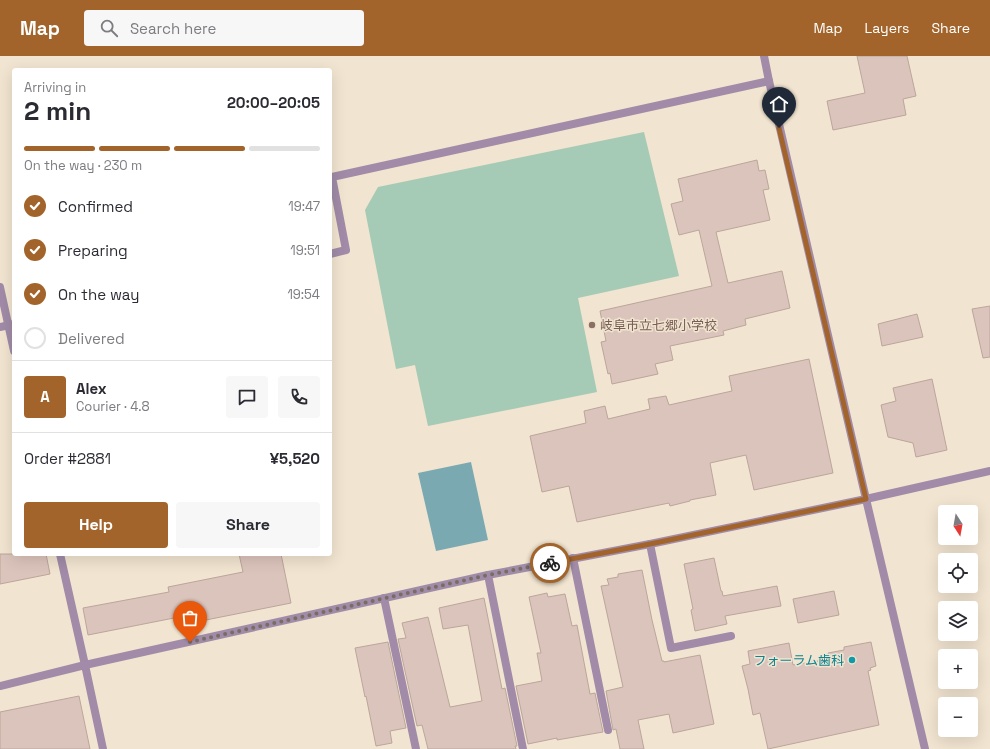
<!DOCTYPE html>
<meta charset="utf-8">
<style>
body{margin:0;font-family:"Space Grotesk","Noto Sans JP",sans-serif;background:#f7f7f7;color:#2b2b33;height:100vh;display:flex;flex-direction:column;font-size:15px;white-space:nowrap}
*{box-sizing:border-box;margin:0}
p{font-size:13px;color:#7c7c81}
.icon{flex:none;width:22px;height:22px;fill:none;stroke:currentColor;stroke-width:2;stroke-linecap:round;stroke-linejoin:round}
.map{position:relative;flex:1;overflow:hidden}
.details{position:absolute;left:12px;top:12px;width:320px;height:488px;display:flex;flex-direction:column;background:#fff;border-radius:4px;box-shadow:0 4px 16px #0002}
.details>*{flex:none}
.needle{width:26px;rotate:169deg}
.tools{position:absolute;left:938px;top:449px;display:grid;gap:8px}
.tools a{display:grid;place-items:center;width:40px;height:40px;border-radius:4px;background:#fff;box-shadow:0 4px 16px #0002;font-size:20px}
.pin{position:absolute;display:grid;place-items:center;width:34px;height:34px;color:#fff;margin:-41px -17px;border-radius:50% 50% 50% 0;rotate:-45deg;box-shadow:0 0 4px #0007}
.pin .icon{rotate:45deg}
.courier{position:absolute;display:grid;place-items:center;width:40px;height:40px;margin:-20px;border:3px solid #a2642a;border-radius:50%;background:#fff;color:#222;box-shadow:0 1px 5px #0007}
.head em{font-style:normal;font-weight:800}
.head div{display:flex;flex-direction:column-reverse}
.head{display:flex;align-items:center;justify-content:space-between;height:68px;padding:0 12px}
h1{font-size:26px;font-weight:800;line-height:30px}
.bar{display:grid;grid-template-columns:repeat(4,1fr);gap:6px 4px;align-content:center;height:48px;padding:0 12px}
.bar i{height:5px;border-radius:3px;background:#e1e1e2}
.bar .current{background:#a2642a}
.bar p{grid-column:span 4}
.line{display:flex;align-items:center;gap:10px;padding:0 12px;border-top:1px solid #e1e1e2}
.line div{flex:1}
.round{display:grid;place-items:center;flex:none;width:42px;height:42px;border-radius:4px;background:#f7f7f7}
ol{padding:0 12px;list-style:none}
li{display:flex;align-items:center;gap:12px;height:44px}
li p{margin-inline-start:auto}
li .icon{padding:4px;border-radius:50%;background:#a2642a;color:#fff;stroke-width:4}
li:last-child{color:#7c7c81}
li i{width:22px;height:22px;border:2px solid #e1e1e2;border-radius:50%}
.button{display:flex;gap:8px;margin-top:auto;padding:8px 12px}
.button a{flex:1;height:46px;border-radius:4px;background:#a2642a;color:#fff;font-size:16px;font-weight:800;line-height:46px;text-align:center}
.button a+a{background:#f7f7f7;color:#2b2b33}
header{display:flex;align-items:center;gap:24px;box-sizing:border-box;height:56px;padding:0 20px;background:#a2642a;color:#fff}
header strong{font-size:19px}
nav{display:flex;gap:22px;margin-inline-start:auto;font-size:14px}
.search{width:280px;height:36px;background:#f7f7f7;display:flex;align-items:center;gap:10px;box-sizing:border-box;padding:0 14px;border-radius:4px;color:#7c7c81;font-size:15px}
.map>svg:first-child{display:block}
.green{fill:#a5cab5}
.water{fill:#7ba9b2}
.building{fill:#dbc4bb;stroke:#bca69c}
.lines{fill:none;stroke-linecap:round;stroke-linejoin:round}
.service{stroke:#a18ba8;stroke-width:8}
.minor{stroke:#a18ba8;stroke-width:8}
.tertiary{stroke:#a18ba8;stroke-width:8}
.done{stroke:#766e63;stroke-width:4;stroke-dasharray:0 7.2}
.route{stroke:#a2642a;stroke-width:5}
.education-dot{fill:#8d6e63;stroke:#f1e4d0;stroke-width:1.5}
.culture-dot{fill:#0f9aa8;stroke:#f1e4d0;stroke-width:1.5}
.labels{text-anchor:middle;stroke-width:3;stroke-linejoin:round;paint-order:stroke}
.education-label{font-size:13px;fill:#785e54;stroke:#f1e4d0;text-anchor:start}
.culture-label{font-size:13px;fill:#0d838f;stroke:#f1e4d0;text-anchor:end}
</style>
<header>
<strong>Map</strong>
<div class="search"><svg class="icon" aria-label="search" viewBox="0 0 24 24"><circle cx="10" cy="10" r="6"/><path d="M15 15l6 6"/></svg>Search here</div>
<nav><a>Map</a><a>Layers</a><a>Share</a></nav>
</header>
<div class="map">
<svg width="990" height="693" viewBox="0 0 990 693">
<rect width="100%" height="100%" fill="#f1e4d0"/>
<polygon class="green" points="644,76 679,220 578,242 597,336 428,370 415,309 396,313 365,154 378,131"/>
<polygon class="water" points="471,406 488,484 436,495 418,417"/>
<g class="building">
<polygon points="857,0 907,0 916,40 903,43 906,59 833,74 827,45 865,37"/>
<polygon points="757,104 759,115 765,114 769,133 763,134 770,164 716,176 728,227 782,215 790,252 745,263 746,269 723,275 724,279 670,290 673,304 655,308 658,318 612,328 610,317 608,318 601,286 606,285 600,255 712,230 699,174 679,179 671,148 683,145 678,123"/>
<polygon points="990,250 990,301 983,302 972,253"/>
<polygon points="917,258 923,281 882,290 878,268"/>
<polygon points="809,303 833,417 754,434 746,399 710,407 716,439 690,444 690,445 670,450 669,447 577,466 569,430 542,436 530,380 586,367 584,355 605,350 608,363 650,353 648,343 666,340 669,349 732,335 729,320"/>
<polygon points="932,323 947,394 916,401 913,387 888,381 881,349 896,345 893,332"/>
<polygon points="0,498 46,498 50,518 0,528"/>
<polygon points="239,498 281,498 291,547 176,570 174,562 88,579 83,552 169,536 168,531 243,516"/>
<polygon points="714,502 721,535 722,535 723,540 777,530 781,550 725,560 727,568 695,575 691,554 693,553 684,508"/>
<polygon points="642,514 652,564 662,605 664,605 664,606 700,599 714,668 673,677 669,658 638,664 644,693 620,693 616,673 613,674 606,635 623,631 601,530 609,529 607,523 618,521 618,518"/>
<polygon points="834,535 839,559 798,567 793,543"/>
<polygon points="547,537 548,541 565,538 572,570 577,569 590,638 595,637 603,676 557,684 557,682 528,688 516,630 542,625 537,597 541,597 529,541"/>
<polygon points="484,542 502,633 505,632 517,690 515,690 516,693 428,693 422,669 417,670 398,583 406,582 402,567 428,561 450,651 482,645 468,569 443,573 439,552"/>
<polygon points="388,586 406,672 390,675 392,687 376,690 366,640 365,641 355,592"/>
<polygon points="871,586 876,610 870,612 871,614 868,615 879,669 768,693 760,657 753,659 748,633 742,610 750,608 748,595 789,587 793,609 830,603 828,597 844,594 844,591"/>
<polygon points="79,640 90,693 0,693 0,656"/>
</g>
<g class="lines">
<g class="service">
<polyline points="650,488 671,592 731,580"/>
<polyline points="573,502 608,674"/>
</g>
<g class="minor">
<polyline points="330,198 346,194 332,121 769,25"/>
<polyline points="0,271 14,268"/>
<polyline points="488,519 523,693"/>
<polyline points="384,542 416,693"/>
<polyline points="85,609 103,693"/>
</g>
<g class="tertiary">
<polyline points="764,0 769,25 866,443 925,693"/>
<polyline points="0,231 14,295"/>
<polyline points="60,498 85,609"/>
<polyline points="0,630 85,609 488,519 650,488 866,443 990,415"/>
</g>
</g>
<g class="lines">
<polyline class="done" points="190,586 488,519 550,507"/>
<polyline class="route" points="550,507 650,488 866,443 779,72"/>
</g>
<circle class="education-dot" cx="592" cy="269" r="4"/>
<circle class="culture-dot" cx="852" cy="604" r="4"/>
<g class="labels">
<g class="education-label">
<text x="600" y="274">岐阜市立七郷小学校</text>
</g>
<g class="culture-label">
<text x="844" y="609">フォーラム歯科</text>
</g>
</g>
</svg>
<div class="tools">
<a><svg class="needle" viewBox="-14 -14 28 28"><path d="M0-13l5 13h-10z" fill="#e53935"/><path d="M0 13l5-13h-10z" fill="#7c7c81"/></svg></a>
<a><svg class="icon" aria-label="locate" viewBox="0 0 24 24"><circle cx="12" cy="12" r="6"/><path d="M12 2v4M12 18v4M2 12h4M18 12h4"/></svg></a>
<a><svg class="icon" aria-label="layers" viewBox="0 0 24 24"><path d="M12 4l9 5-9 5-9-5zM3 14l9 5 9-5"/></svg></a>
<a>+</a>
<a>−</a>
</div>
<div class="pin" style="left:190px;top:586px;background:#ea580c"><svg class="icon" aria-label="bag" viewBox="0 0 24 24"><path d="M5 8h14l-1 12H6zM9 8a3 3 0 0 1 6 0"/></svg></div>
<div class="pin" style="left:779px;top:72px;background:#1f2937"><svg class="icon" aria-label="home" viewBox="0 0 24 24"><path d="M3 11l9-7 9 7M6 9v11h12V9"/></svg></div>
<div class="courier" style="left:550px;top:507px"><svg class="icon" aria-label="bike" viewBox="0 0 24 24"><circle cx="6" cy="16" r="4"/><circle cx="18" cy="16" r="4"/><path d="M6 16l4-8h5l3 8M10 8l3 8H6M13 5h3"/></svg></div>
<section class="details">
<div class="head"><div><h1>2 min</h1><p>Arriving in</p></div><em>20:00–20:05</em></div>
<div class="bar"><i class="current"></i><i class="current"></i><i class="current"></i><i></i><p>On the way · 230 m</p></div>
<ol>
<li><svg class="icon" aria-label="check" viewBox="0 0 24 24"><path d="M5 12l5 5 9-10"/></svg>Confirmed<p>19:47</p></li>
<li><svg class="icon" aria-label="check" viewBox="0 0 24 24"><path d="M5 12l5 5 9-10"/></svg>Preparing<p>19:51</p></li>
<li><svg class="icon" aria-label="check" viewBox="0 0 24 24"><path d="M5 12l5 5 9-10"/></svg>On the way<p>19:54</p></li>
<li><i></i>Delivered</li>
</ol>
<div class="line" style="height:72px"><b class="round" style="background:#a2642a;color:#fff">A</b><div><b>Alex</b><p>Courier · 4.8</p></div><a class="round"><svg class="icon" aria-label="chat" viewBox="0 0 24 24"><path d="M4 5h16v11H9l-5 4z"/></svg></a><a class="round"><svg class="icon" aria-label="phone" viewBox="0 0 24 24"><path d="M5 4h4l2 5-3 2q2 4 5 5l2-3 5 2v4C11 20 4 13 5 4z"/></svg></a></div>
<div class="line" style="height:52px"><div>Order #2881</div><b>¥5,520</b></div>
<div class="button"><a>Help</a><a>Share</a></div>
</section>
</div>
